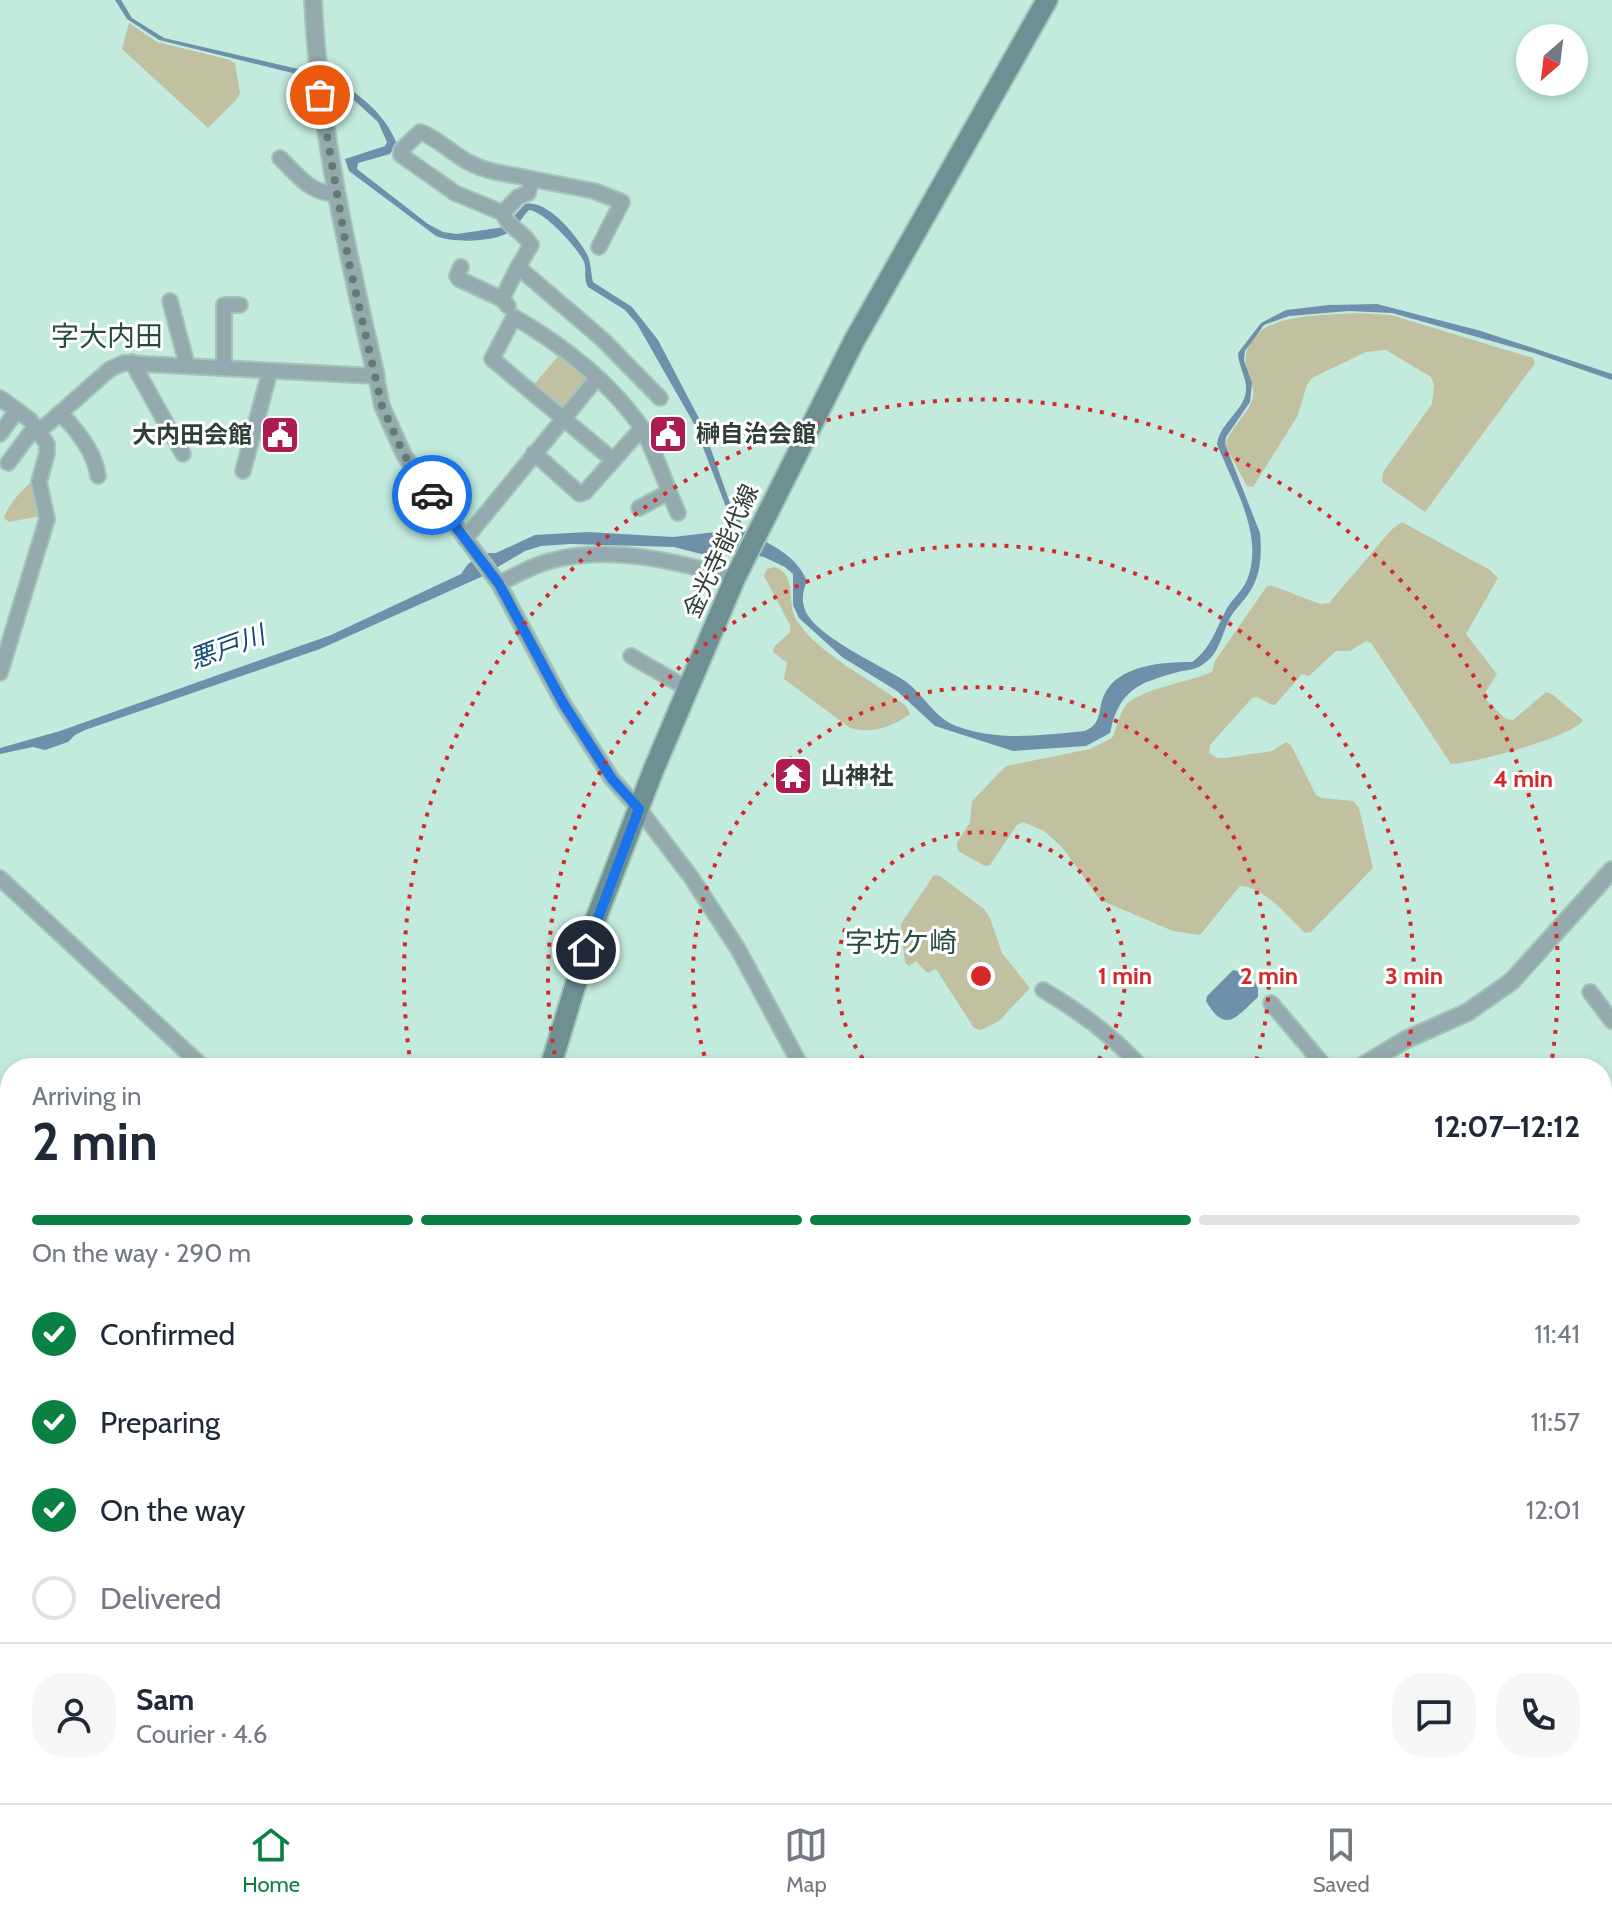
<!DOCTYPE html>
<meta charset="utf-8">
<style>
body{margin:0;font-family:Cabin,"Noto Sans JP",sans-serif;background:#f6f6f7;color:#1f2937;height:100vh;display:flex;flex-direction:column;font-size:30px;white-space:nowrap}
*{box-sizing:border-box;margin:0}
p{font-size:26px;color:#747a83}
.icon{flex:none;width:44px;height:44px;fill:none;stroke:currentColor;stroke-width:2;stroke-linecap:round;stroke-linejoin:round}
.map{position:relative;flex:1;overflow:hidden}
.side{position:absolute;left:0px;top:1058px;width:1612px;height:746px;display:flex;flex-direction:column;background:#fff;border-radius:32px 32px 0 0;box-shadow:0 4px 12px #0003}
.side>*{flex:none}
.needle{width:52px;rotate:208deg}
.tools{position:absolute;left:1516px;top:24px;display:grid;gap:16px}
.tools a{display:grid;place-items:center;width:72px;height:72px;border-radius:50%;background:#fff;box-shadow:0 4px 12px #0003;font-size:40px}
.pin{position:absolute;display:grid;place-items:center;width:68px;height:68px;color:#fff;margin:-34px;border:4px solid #fff;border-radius:50%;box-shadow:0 2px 8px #0007}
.courier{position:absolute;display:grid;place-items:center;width:80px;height:80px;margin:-40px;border:6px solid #1a73e8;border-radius:50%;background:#fff;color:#222;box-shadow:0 2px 10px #0007}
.overview em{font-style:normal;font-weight:700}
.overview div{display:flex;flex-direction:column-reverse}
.overview{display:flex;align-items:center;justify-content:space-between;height:136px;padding:0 32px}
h1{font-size:52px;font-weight:700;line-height:60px}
.bar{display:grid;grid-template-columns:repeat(4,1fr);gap:12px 8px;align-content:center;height:96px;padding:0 32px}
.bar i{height:10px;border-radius:6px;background:#e0e1e3}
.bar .current{background:#0b8043}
.bar p{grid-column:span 4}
.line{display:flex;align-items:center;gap:20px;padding:0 32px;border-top:2px solid #e0e1e3}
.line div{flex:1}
.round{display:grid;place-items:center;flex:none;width:84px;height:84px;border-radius:32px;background:#f6f6f7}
ol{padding:0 32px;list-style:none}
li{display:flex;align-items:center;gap:24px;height:88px}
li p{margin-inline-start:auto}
li .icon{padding:8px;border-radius:50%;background:#0b8043;color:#fff;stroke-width:4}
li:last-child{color:#747a83}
li i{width:44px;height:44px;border:4px solid #e0e1e3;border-radius:50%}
.menu{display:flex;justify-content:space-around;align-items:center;height:112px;border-top:2px solid #e0e1e3;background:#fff;font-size:22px;color:#747a83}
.menu a{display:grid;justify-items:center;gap:4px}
.menu .current{color:#0b8043}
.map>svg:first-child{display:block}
.green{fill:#c1c1a1}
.water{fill:#6e90ab}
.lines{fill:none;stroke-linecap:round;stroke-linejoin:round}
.minor-casing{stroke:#a2c5ba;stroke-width:18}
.tertiary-casing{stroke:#a2c5ba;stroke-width:20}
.secondary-casing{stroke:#a2c5ba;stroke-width:24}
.minor{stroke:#94aaae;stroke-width:14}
.tertiary{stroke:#94aaae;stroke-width:16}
.secondary{stroke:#6e9095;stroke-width:20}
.done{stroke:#627c74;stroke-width:8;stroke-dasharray:0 14.4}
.route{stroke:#1a73e8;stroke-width:10}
.ring{fill:none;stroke:#d62828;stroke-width:4;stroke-dasharray:4 8}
.labels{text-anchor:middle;stroke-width:6;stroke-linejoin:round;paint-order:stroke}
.poi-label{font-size:24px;font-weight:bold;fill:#2f403b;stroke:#fff;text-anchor:start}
.street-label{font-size:24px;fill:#2f403b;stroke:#fff}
.water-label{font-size:26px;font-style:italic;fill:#124d73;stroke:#fff}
.quarter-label{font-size:28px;fill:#274c42;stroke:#fff}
.centre{fill:#d62828;stroke:#fff;stroke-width:4}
.ring-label{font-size:24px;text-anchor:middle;font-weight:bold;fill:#d62828;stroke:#fff;stroke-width:6;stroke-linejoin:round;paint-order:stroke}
</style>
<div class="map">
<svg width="1612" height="1803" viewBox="0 0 1612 1803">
<rect width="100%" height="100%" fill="#c2ebde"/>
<g class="green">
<polygon points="129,23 157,42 230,60 235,64 240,93 236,100 208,128 122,49"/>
<path d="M1359,313L1391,315L1533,358L1535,363L1425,512L1382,482L1383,472L1432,404L1434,385L1431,377L1386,350L1366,352L1312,378L1307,385L1297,417L1253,487L1247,486L1225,445C1230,428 1244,418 1251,403C1259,385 1243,372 1246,355C1252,311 1326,316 1359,313Z"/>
<polygon points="560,354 586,373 586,384 563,410 531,388"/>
<path d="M33,480L41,516L9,522L4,518C9,502 22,491 33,480Z"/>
<path d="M1402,522L1490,570L1498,578L1466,634L1497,674L1485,693L1487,701L1506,719L1513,720L1546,692L1553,695L1583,720C1576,736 1472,764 1451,764L1371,643L1366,641L1350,651H1336L1309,676L1302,674L1275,705H1272L1257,697L1252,698L1210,745L1209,753L1218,758H1225L1272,751L1286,742L1291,745L1316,795L1322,798L1353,801L1359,808L1373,868L1311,932L1305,933C1288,917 1265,887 1240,886L1200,935L1173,931L1100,900L1062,847L1044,831L1023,822L1017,825L990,865L985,866L958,851L957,843L970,822L972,801L1006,766L1090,749L1112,738C1117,729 1120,710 1128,703C1145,688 1189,682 1212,672L1215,661L1267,586H1273L1320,604L1329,603L1391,530Z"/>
<path d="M775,567C799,577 785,601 797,621C819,655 874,681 906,706L910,714C892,727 872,734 850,728L784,679L787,663L773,652L774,647L790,632V625L764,576L767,569Z"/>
<polygon points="934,875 940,876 984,909 990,918 1002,953 1030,988 999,1021 981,1030 974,1028 936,969 927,973 916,961 909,966 905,963 901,924"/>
<polygon points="1602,1466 1612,1468 1612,1588 1602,1607"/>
<polygon points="1183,1794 1242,1794 1237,1803 1173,1803"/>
</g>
<g class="water">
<path d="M115,0H121L132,18L164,38L324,75C354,89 384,111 397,144L390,154L358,163L357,169L428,224L443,232L457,234L504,227L525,204C548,199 578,237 588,256C591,264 591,274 593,282L632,307L658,340L702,424L730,503L739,515L743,530C768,543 796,554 807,581C803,591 801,599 805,610C816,637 881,665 905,681C923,694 935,718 956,726C999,742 1041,735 1085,731C1103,723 1097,711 1104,695C1118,665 1162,662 1192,662C1210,650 1216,629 1226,610C1232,599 1242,592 1247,580C1265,536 1233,485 1217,444C1220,425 1237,415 1244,399C1251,382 1238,368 1238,353L1261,323L1286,310L1329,305L1377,304L1481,331L1612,374V380L1534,353L1392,313L1349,311L1289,316L1264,325L1245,351L1244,360L1252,383L1250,402L1226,437L1225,444L1260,533C1262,554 1261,576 1249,593C1243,602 1235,609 1230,618C1221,635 1220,654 1202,665C1195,670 1186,670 1178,672C1138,683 1119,690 1110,733L1086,746L1013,751L935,726L897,691L842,657L799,618L793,605V574L785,567L764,557L734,551L709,556L674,547L570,544L541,546L525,551L481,577L320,649L85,730L75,735L68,742L45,750L33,747L0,754V748L60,731L331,635L461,574L468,564L485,553H496L535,535L588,532L673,537L716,532L718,535L735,530L693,422L637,324L625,310L588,287C583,278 587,271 584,262C578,248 544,211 529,210C523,216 519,224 512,230C498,243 452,243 436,236L349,171L345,159L385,146L387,142L378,122L343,90L309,77L159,40L127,19Z"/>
<path d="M1233,970L1251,975L1258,988V997C1236,1017 1226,1035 1206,1001L1207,996Z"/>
</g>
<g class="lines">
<defs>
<g id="minor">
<path d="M280,158C300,177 309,193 337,194"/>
<path d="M503,213L455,193L401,155V150L420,132C438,138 452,154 470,163C489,173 511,174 532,179"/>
<polyline points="461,267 457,276 459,279 502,299 508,306"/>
<path d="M518,267L531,245C524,232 508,228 503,213L518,197L528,193L532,179L594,191L622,202L599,247"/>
<polyline points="502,299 518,267 602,339 660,398"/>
<polyline points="170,301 187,365"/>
<polyline points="132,362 183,454"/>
<polyline points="224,367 224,305 240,305"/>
<polyline points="0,398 30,420 47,444 47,453 39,482 47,519 0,673"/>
<path d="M60,413C76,429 95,452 98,476"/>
<polyline points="0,434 17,410"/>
<polyline points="534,453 580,494 585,492 642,428"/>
<path d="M613,460L492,359L514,317C559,343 606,379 637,421C652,441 667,489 678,513"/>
<polyline points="8,463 35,427 42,428 50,422 110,369 124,363 376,376 382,406 404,455 499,584 563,703 612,779 639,809 691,877 738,949 802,1068"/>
<polyline points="243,471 270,371"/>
<polyline points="639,508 669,492"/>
<polyline points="465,539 597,378"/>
<path d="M499,584C515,575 532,566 550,561C608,544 679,562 735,578"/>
<polyline points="631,656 688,689"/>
<polyline points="0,878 204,1068"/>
<path d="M1043,990C1081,1012 1113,1036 1142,1068"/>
<polyline points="1590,992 1612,1021"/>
<polyline points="1271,1003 1326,1068"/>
<polyline points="0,1183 10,1192"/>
<polyline points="1602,1231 1612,1215"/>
<polyline points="1602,1244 1612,1240"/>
<polyline points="1602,1337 1612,1332"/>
<polyline points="0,1376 10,1450"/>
<polyline points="0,1582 10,1584"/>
<polyline points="1602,1618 1612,1620"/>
<polyline points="886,1794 894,1803"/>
<polyline points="1027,1794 1032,1803"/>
<polyline points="1072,1794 1077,1803"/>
<polyline points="1310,1794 1316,1803"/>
<polyline points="1538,1794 1548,1803"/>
<polyline points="258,1803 260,1794"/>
<polyline points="423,1803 426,1794"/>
<polyline points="499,1803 507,1794"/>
<polyline points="713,1803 723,1794"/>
<polyline points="829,1803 839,1794"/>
<polyline points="934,1803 943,1794"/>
<polyline points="1120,1803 1132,1794"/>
<polyline points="1503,1803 1511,1794"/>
<polyline points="1600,1803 1612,1789"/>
</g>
<g id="tertiary">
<path d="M313,0C319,127 347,252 376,376"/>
<polyline points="1359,1068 1405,1040 1468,1012 1512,981 1612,870"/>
<polyline points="623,1794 634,1803"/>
</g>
<g id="secondary">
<polyline points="550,1068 595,921 653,771 735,578 854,341 1047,0"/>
<polyline points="346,1803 348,1794"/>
</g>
</defs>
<use href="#minor" class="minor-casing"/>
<use href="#tertiary" class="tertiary-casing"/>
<use href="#secondary" class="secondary-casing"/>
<use href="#minor" class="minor"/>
<use href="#tertiary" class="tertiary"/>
<use href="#secondary" class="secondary"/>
</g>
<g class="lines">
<polyline class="done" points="320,95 349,263 382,406 404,455 432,495"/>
<polyline class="route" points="432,495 499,584 563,703 612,779 639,809 586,950"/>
</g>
<g class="ring">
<path d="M870 1068A144 144 0 1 1 1092 1068"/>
<path d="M708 1067A288 288 0 1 1 1254 1067"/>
<path d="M557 1066A433 433 0 1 1 1405 1066"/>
<path d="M411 1066A577 577 0 1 1 1551 1066"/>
</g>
<defs>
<symbol id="civic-square" viewBox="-11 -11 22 22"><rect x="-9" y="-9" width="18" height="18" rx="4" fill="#ac1c53" stroke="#fff"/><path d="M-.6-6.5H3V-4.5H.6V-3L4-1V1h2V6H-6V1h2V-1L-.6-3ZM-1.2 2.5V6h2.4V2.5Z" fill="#fff"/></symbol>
<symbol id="temple-square" viewBox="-11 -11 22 22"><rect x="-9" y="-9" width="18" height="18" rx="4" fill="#ac1c53" stroke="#fff"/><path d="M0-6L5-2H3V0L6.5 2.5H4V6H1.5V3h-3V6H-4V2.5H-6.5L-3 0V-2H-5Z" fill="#fff"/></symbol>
</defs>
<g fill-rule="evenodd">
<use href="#civic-square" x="646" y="412" width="44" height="44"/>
<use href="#civic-square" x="258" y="413" width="44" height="44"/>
<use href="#temple-square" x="771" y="754" width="44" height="44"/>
</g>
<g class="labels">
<g class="poi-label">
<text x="696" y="442">榊自治会館</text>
<text x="252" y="443" text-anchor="end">大内田会館</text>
<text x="821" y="784">山神社</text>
</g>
<g class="street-label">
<text transform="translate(721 551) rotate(-65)" y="8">金光寺能代線</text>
</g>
<g class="water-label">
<text transform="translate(227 647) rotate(-20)" y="9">悪戸川</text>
</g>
<g class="quarter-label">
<text x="107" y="346">字大内田</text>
<text x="901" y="952">字坊ケ崎</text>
</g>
</g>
<circle cx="981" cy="976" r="12" class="centre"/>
<g class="ring-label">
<text x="1523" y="787">4 min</text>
<text x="1125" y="984">1 min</text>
<text x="1269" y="984">2 min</text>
<text x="1414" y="984">3 min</text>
</g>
</svg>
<div class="tools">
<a><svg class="needle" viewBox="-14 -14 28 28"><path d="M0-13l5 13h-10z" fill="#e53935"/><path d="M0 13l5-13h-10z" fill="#747a83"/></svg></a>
</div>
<div class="pin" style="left:320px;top:95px;background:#ea580c"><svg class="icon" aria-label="bag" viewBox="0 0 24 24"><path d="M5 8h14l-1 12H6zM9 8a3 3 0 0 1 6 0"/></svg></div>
<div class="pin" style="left:586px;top:950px;background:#1f2937"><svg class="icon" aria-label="home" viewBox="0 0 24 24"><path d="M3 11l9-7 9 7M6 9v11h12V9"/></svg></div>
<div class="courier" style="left:432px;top:495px"><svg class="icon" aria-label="car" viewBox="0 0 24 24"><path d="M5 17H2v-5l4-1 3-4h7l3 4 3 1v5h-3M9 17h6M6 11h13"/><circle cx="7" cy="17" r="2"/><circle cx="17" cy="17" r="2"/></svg></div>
<section class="side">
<div class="overview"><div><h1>2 min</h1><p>Arriving in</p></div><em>12:07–12:12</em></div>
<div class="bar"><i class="current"></i><i class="current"></i><i class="current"></i><i></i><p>On the way · 290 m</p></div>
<ol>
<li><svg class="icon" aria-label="check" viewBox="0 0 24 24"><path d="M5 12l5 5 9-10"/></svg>Confirmed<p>11:41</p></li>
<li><svg class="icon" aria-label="check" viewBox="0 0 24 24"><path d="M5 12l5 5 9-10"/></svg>Preparing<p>11:57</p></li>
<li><svg class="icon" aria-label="check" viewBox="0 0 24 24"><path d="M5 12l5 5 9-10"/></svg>On the way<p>12:01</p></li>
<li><i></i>Delivered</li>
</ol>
<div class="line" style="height:144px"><a class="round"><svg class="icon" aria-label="person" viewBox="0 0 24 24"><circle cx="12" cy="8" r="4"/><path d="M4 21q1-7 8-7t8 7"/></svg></a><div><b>Sam</b><p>Courier · 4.6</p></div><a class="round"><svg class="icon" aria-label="chat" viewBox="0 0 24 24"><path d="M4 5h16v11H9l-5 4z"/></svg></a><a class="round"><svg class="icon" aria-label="phone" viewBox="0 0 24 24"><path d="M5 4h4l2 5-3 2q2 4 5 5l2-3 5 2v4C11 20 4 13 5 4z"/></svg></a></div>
</section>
</div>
<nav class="menu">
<a class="current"><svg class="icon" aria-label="home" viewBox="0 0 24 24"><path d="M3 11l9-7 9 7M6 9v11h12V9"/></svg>Home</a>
<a><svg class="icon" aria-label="map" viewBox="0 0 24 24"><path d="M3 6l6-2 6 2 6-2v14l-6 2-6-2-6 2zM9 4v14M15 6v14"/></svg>Map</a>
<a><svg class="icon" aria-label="saved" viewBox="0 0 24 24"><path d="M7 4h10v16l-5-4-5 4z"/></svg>Saved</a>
</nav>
